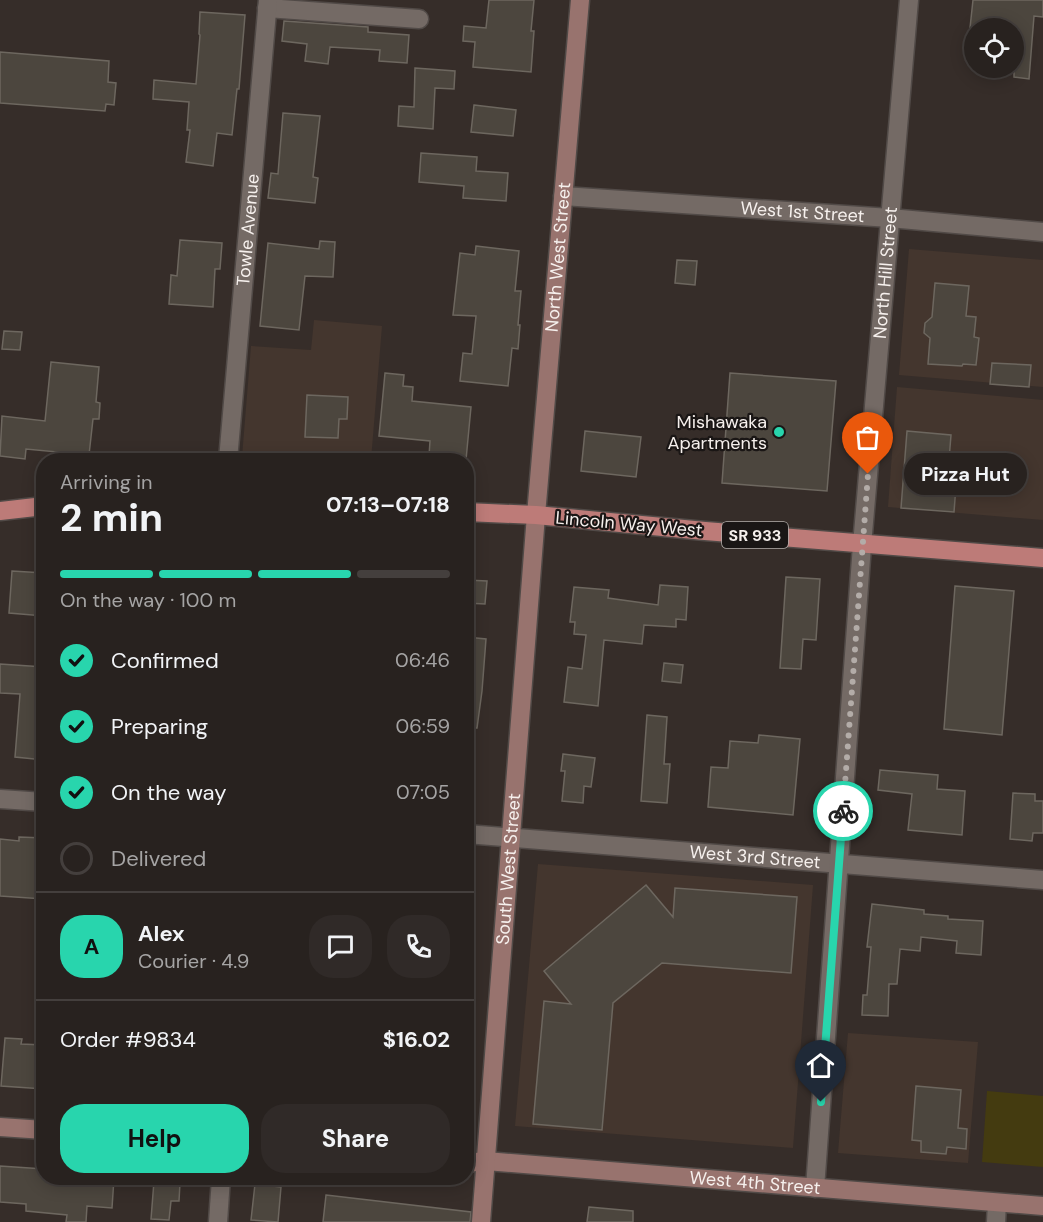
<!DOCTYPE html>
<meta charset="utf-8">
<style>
body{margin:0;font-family:"DM Sans",sans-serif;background:#302a28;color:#f1f3f6;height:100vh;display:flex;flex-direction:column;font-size:22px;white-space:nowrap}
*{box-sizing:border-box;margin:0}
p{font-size:20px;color:#a5a4a4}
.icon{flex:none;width:33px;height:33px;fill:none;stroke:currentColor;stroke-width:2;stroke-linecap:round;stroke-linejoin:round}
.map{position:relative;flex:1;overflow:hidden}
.details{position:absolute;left:36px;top:453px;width:438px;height:732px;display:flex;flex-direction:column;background:#28221f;border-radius:24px;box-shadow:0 3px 15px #0003,0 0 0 2px #443f3d}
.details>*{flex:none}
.tools{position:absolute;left:964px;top:18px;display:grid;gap:12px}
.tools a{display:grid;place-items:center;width:60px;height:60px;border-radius:50%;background:#28221f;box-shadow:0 3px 15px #0003,0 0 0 2px #443f3d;font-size:30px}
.pin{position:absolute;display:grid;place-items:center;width:51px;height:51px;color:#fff;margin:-62px -26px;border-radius:50% 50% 50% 0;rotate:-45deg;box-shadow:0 0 6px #0007}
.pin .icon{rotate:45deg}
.courier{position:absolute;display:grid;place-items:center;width:60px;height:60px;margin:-30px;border:4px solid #28d5ad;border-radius:50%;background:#fff;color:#222;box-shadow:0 2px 8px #0007}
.bubble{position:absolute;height:42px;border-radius:21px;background:#28221f;box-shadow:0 3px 15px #0003,0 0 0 2px #443f3d;font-size:20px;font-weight:700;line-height:42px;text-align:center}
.head em{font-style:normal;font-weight:700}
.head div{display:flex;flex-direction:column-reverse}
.head{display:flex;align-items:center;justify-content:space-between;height:102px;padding:0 24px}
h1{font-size:39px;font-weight:700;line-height:45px}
.bar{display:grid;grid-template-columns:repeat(4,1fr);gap:9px 6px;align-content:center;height:72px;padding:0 24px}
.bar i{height:8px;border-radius:4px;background:#443f3d}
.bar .active{background:#28d5ad}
.bar p{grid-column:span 4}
.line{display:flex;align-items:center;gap:15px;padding:0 24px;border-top:2px solid #443f3d}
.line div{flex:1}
.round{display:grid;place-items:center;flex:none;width:63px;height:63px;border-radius:24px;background:#302a28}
ol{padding:0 24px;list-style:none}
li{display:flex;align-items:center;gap:18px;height:66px}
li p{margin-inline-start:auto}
li .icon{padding:6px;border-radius:50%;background:#28d5ad;color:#111;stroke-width:4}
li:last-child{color:#a5a4a4}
li i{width:33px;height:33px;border:3px solid #443f3d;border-radius:50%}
.button{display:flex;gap:12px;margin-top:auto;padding:12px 24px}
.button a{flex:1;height:69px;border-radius:24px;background:#28d5ad;color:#111;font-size:24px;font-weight:700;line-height:69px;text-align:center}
.button a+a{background:#302a28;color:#f1f3f6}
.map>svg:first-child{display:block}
.built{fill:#44362e}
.green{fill:#443b10}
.building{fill:#4c463e;stroke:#6d675f;stroke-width:1.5}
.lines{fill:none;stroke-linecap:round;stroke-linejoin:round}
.street-casing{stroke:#514a47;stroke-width:21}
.secondary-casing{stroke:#514a47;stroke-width:21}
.primary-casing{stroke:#514a47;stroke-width:21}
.street{stroke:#746a65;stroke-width:18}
.secondary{stroke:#98736e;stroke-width:18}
.primary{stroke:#bd7b78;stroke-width:18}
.done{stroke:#b3aca8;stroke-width:6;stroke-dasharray:0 10.8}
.route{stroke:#28d5ad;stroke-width:8}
.poi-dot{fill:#28d5ad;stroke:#1a1615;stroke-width:2}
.labels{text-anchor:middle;stroke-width:4.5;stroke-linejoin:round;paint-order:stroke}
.shield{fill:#1a1615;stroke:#b4afac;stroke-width:1.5}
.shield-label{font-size:16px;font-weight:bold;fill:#f6f0ed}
.street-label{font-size:18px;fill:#f6f0ed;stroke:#1a1615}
.poi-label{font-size:18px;fill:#f6f0ed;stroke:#1a1615;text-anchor:end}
</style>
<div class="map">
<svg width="1043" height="1222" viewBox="0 0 1043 1222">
<rect width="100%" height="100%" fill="#362d29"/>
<g class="built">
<polygon points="909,249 1043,260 1043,387 899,375"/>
<polygon points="314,320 382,326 371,460 287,460 242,457 251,346 311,350"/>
<polygon points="897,387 1043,400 1043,520 888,507"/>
<polygon points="538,864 813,885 793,1148 515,1126"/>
<polygon points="848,1033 978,1042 968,1163 838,1153"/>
</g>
<polygon class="green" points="987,1091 1043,1096 1043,1167 982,1162"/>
<g class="building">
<polygon points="489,0 534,0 531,31 534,31 531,72 473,67 475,42 463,41 464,26 486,28"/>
<polygon points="973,0 1043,0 1043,17 1034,16 1029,79 1014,77 1014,28 970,28"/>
<polygon points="200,12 245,15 239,89 237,89 232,135 217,133 213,166 186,162 190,130 187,130 189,102 153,99 154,80 196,84 200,35 199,34"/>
<polygon points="284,21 368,27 368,32 409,35 407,63 379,61 380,50 330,47 328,64 305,61 307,44 282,41"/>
<polygon points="0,52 109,61 108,82 116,83 114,105 106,104 105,111 0,103"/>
<polygon points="415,68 455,71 454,89 435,88 433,129 398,126 399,106 414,107"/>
<polygon points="474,105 516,110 513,136 471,132"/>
<polygon points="283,113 320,116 313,177 318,178 315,203 268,198 271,173 278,174"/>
<polygon points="421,153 477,157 476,171 508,173 506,201 463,198 464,186 419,182"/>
<polygon points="180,240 222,243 220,269 215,269 213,307 169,304 171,275 177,276"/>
<polygon points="320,241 335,242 333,277 305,276 299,330 260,326 268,243 319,249"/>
<polygon points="476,246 519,251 515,291 521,291 518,325 520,325 518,349 512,348 508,386 460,381 463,353 472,354 476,316 453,315 460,253 475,255"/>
<polygon points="677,260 697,261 695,285 675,283"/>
<polygon points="935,283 969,286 966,316 976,317 974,337 979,338 976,365 963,364 962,366 928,364 930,338 924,333 925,323 932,317"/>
<polygon points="4,331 22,332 20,350 2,349"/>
<polygon points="51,362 99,367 96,402 100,403 99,419 93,419 89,455 26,449 25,459 0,456 2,416 45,421"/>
<polygon points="992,363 1031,365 1029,387 990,384"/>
<polygon points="385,373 404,375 403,386 413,387 412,401 471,407 466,460 429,456 430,441 379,436"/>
<polygon points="730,373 836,381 827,491 722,483"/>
<polygon points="307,395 348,397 347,419 339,419 338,438 305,437"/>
<polygon points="585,431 641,437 636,477 581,471"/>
<polygon points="907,431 951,435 949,460 958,460 954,512 901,508"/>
<polygon points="12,571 44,573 44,616 9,613"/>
<polygon points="786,577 820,579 816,640 803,639 801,669 780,668"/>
<polygon points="466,580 487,581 485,604 466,603"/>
<polygon points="660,585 688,587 686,620 676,619 676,627 644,625 642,644 604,640 598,706 564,702 568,667 582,669 586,635 574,634 575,622 570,622 574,587 609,590 608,598 658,605"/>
<polygon points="955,586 1014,591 1002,735 944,729"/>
<polygon points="466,637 486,639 482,691 477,728 466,728"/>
<polygon points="664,663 683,665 681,683 662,681"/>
<polygon points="0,664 44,667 40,717 44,718 44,760 15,757 20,694 0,693"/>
<polygon points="647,715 667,717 664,764 670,764 667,803 641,801"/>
<polygon points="759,735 800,739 793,815 708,807 711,767 728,768 730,741 758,743"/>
<polygon points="563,754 595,758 591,787 584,786 583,803 562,801 565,771 561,771"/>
<polygon points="880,770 938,775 937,789 965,791 962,835 908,830 912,794 878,790"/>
<polygon points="1013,793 1035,794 1035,801 1043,801 1043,833 1033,833 1032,841 1010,839"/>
<polygon points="19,837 44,838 44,899 0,896 0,839 19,841"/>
<polygon points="646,885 673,917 675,888 797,897 791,973 662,963 613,1003 602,1130 533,1124 544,1001 571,1004 544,971"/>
<polygon points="872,904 924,910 924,914 948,916 948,919 983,921 981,955 956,953 957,941 921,937 920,951 900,949 897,984 889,984 888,1016 862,1015 863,995 867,995 871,947 867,947"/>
<polygon points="5,1038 22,1039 21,1044 44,1045 44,1089 1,1086"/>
<polygon points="916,1086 961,1090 958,1128 967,1129 966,1149 947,1147 946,1154 921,1152 921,1141 912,1140"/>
<polygon points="0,1166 44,1169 44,1178 114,1178 112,1208 87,1206 86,1222 66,1222 67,1215 26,1211 26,1204 0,1202"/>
<polygon points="154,1181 180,1183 179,1201 171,1201 169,1220 151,1219"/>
<polygon points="255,1184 281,1187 278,1222 251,1220"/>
<polygon points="326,1195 471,1212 470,1222 323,1222"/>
<polygon points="589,1207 633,1211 633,1222 587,1222"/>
</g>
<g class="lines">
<defs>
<g id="street">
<polyline points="267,8 419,19"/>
<path id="s1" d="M563,196L890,218L1043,232"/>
<path id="s2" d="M228,460L268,0"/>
<polyline points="0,799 44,802"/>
<path id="s3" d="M466,834L1043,880"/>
<path id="s4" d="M815,1188L862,545L909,0"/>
<polyline points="218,1222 221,1178"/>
<polyline points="996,1222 997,1203"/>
</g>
<g id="secondary">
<polyline points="0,1127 44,1130"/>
<path id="s5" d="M466,1163L486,1161L1043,1206"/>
<path id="s6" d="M481,1222L536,515L580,0"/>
</g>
<g id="primary">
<polyline points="0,511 44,506"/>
<polyline points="466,512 536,515 705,531 1043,558"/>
</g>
</defs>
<use href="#street" class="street-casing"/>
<use href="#secondary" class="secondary-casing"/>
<use href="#primary" class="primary-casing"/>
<use href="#street" class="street"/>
<use href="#secondary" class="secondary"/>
<use href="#primary" class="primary"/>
</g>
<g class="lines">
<polyline class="done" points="843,811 868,474"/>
<polyline class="route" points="821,1102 843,811"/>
</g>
<circle class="poi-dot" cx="779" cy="432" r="6"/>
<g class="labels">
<rect class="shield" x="722" y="522" width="66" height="26" rx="4.5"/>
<g class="shield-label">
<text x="755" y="541">SR 933</text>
</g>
<g class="street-label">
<text dy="6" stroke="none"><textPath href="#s1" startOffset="240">West 1st Street</textPath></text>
<text dy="6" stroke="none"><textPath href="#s2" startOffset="231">Towle Avenue</textPath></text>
<text dy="6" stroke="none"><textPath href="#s6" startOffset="968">North West Street</textPath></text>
<text dy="6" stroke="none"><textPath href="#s4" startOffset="918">North Hill Street</textPath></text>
<text transform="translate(629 524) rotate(5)" y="6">Lincoln Way West</text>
<text dy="6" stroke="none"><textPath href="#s3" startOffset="290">West 3rd Street</textPath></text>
<text dy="6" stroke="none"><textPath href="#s6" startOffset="354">South West Street</textPath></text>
<text dy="6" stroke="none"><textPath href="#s5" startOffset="290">West 4th Street</textPath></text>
</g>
<g class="poi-label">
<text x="767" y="428">Mishawaka<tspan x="767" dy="21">Apartments</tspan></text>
</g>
</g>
</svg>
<div class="tools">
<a><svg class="icon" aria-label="locate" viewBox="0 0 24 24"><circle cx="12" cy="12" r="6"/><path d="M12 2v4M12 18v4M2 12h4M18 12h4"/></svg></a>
</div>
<div class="pin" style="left:868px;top:474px;background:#ea580c"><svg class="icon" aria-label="bag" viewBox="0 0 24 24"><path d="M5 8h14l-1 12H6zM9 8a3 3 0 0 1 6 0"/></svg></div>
<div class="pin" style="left:821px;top:1102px;background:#1f2937"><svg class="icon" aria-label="home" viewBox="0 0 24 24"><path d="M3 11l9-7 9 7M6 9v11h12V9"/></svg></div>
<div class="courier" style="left:843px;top:811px"><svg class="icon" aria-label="bike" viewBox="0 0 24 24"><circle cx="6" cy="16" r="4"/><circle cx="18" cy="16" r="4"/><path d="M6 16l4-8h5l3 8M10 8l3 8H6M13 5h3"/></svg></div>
<div class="bubble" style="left:904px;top:453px;width:123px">Pizza Hut</div>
<section class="details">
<div class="head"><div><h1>2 min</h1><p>Arriving in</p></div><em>07:13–07:18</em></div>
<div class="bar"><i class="active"></i><i class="active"></i><i class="active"></i><i></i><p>On the way · 100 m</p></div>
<ol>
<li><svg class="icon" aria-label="check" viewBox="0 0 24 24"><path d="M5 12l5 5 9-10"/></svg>Confirmed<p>06:46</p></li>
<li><svg class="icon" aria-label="check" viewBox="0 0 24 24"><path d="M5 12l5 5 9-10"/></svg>Preparing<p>06:59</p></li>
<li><svg class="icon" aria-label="check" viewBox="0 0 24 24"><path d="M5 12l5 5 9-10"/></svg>On the way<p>07:05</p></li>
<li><i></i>Delivered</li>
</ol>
<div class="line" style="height:108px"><b class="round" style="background:#28d5ad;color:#111">A</b><div><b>Alex</b><p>Courier · 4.9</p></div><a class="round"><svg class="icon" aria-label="chat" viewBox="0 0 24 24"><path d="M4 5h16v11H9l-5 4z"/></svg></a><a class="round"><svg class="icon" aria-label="phone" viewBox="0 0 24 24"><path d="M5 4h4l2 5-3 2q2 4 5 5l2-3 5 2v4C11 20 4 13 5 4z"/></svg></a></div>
<div class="line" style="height:78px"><div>Order #9834</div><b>$16.02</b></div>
<div class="button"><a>Help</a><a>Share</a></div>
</section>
</div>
